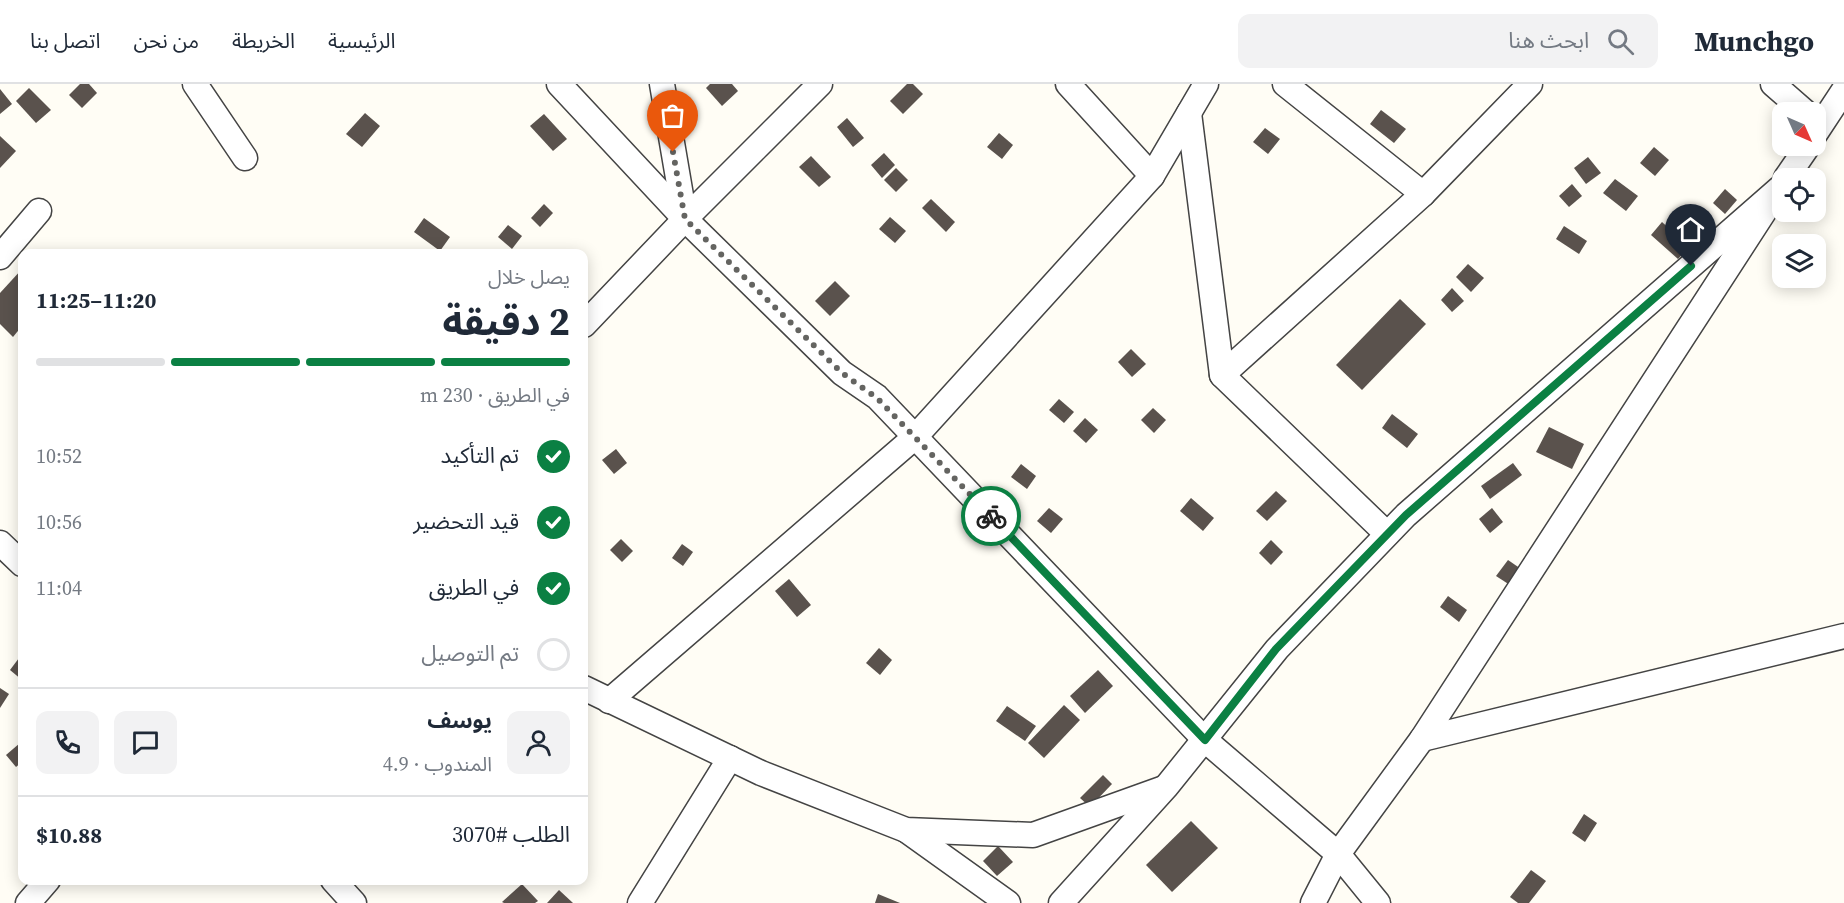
<!DOCTYPE html>
<html lang="ar">
<meta charset="utf-8">
<style>
body{margin:0;font-family:"Source Serif 4","Noto Sans Arabic",serif;background:#f2f2f3;color:#1f2937;direction:rtl;height:100vh;display:flex;flex-direction:column;font-size:22px;white-space:nowrap}
*{box-sizing:border-box;margin:0}
p{font-size:20px;color:#747a83}
.icon{flex:none;width:33px;height:33px;fill:none;stroke:currentColor;stroke-width:2;stroke-linecap:round;stroke-linejoin:round}
.map{position:relative;flex:1;overflow:hidden;direction:ltr}
.sheet{position:absolute;left:18px;top:165px;width:570px;height:636px;display:flex;flex-direction:column;background:#fff;border-radius:12px;box-shadow:0 3px 15px #0003;direction:rtl}
.sheet>*{flex:none}
.needle{width:39px;rotate:135deg}
.fabs{position:absolute;left:1772px;top:18px;display:grid;gap:12px}
.fabs a{display:grid;place-items:center;width:54px;height:54px;border-radius:12px;background:#fff;box-shadow:0 3px 15px #0003;font-size:30px}
.pin{position:absolute;display:grid;place-items:center;width:51px;height:51px;color:#fff;margin:-62px -26px;border-radius:50% 50% 50% 0;rotate:-45deg;box-shadow:0 0 6px #0007}
.pin .icon{rotate:45deg}
.courier{position:absolute;display:grid;place-items:center;width:60px;height:60px;margin:-30px;border:4px solid #0b8043;border-radius:50%;background:#fff;color:#222;box-shadow:0 2px 8px #0007}
.summary em{font-style:normal;font-weight:700}
.summary div{display:flex;flex-direction:column-reverse}
.summary{display:flex;align-items:center;justify-content:space-between;height:102px;padding:0 18px}
h1{font-size:39px;font-weight:700;line-height:45px}
.bar{display:grid;grid-template-columns:repeat(4,1fr);gap:9px 6px;align-content:center;height:72px;padding:0 18px}
.bar i{height:8px;border-radius:4px;background:#e0e1e3}
.bar .active{background:#0b8043}
.bar p{grid-column:span 4}
.line{display:flex;align-items:center;gap:15px;padding:0 18px;border-top:2px solid #e0e1e3}
.line div{flex:1}
.round{display:grid;place-items:center;flex:none;width:63px;height:63px;border-radius:12px;background:#f2f2f3}
ol{padding:0 18px;list-style:none}
li{display:flex;align-items:center;gap:18px;height:66px}
li p{margin-inline-start:auto}
li .icon{padding:6px;border-radius:50%;background:#0b8043;color:#fff;stroke-width:4}
li:last-child{color:#747a83}
li i{width:33px;height:33px;border:3px solid #e0e1e3;border-radius:50%}
header{display:flex;align-items:center;gap:36px;box-sizing:border-box;height:84px;padding:0 30px;background:#fff;border-bottom:2px solid #e0e1e3}
header strong{font-size:28px}
nav{display:flex;gap:33px;margin-inline-start:auto;font-size:21px}
.search{width:420px;height:54px;background:#f2f2f3;display:flex;align-items:center;gap:15px;box-sizing:border-box;padding:0 21px;border-radius:12px;color:#747a83;font-size:22px}
.map>svg:first-child{display:block}
.building{fill:#5a524d}
.lines{fill:none;stroke-linecap:round;stroke-linejoin:round}
.minor-casing{stroke:#444;stroke-width:27}
.minor{stroke:#fff;stroke-width:24}
.done{stroke:#646461;stroke-width:6;stroke-dasharray:0 10.8}
.route{stroke:#0b8043;stroke-width:8}
</style>
<header>
<strong>Munchgo</strong>
<div class="search"><svg class="icon" aria-label="search" viewBox="0 0 24 24"><circle cx="10" cy="10" r="6"/><path d="M15 15l6 6"/></svg>ابحث هنا</div>
<nav><a>الرئيسية</a><a>الخريطة</a><a>من نحن</a><a>اتصل بنا</a></nav>
</header>
<div class="map">
<svg width="1844" height="819" viewBox="0 0 1844 819">
<rect width="100%" height="100%" fill="#fffdf5"/>
<g class="building">
<polygon points="80,0 89,0 97,9 82,24 69,11"/>
<polygon points="710,0 732,0 738,7 722,22 706,4"/>
<polygon points="907,0 913,0 923,10 903,30 890,17"/>
<polygon points="29,4 51,26 36,39 16,17"/>
<polygon points="0,5 12,20 0,30"/>
<polygon points="1381,26 1406,45 1394,59 1370,40"/>
<polygon points="365,29 380,42 362,63 346,50"/>
<polygon points="544,30 567,55 553,67 530,42"/>
<polygon points="847,34 864,54 853,63 837,43"/>
<polygon points="1265,44 1280,55 1268,70 1253,58"/>
<polygon points="999,49 1013,61 1002,75 987,63"/>
<polygon points="0,52 16,67 0,84"/>
<polygon points="1654,63 1669,76 1655,92 1640,79"/>
<polygon points="884,69 895,81 882,94 871,81"/>
<polygon points="811,72 831,93 819,103 799,83"/>
<polygon points="1588,73 1601,89 1586,100 1574,84"/>
<polygon points="896,84 908,96 896,108 884,96"/>
<polygon points="1615,95 1638,112 1626,127 1603,109"/>
<polygon points="1572,100 1582,112 1569,123 1559,112"/>
<polygon points="1725,105 1737,116 1725,130 1713,119"/>
<polygon points="931,115 955,138 946,148 922,124"/>
<polygon points="544,120 553,129 540,143 531,134"/>
<polygon points="890,133 906,147 895,159 879,145"/>
<polygon points="424,134 450,153 440,167 414,148"/>
<polygon points="1662,138 1689,163 1678,175 1651,151"/>
<polygon points="508,141 522,152 512,165 498,153"/>
<polygon points="1564,142 1587,157 1579,170 1556,155"/>
<polygon points="1468,180 1484,194 1471,208 1456,193"/>
<polygon points="22,185 22,242 13,253 0,240 0,209"/>
<polygon points="835,197 850,212 830,232 815,217"/>
<polygon points="1452,204 1464,217 1452,228 1441,216"/>
<polygon points="1400,215 1426,240 1362,306 1336,281"/>
<polygon points="1131,265 1146,280 1132,293 1118,278"/>
<polygon points="1059,315 1074,328 1064,339 1049,326"/>
<polygon points="1153,324 1166,336 1154,349 1141,336"/>
<polygon points="1392,330 1418,350 1407,364 1382,344"/>
<polygon points="1085,334 1098,346 1086,359 1073,347"/>
<polygon points="1549,343 1584,360 1572,385 1536,368"/>
<polygon points="616,365 627,379 614,390 602,376"/>
<polygon points="1513,379 1522,391 1490,415 1481,402"/>
<polygon points="1021,380 1036,392 1027,405 1011,393"/>
<polygon points="1276,407 1287,417 1267,437 1256,427"/>
<polygon points="1191,414 1214,434 1203,447 1180,427"/>
<polygon points="1049,424 1063,435 1051,449 1037,437"/>
<polygon points="1492,424 1503,438 1490,449 1479,435"/>
<polygon points="621,455 633,467 622,478 610,466"/>
<polygon points="1271,456 1283,468 1271,481 1259,469"/>
<polygon points="682,460 693,468 683,482 672,474"/>
<polygon points="1508,476 1524,487 1513,503 1496,492"/>
<polygon points="789,495 811,521 797,533 775,507"/>
<polygon points="1448,512 1467,526 1459,538 1440,523"/>
<polygon points="879,564 892,576 880,591 866,579"/>
<polygon points="22,570 22,596 10,586"/>
<polygon points="1098,586 1113,602 1085,629 1070,612"/>
<polygon points="0,604 9,610 0,624"/>
<polygon points="1064,621 1080,636 1044,674 1028,659"/>
<polygon points="1007,622 1036,642 1025,657 996,637"/>
<polygon points="20,659 22,662 22,678 16,683 6,671"/>
<polygon points="1103,691 1112,700 1090,723 1080,714"/>
<polygon points="1584,730 1597,739 1585,758 1572,749"/>
<polygon points="1191,737 1218,764 1172,808 1146,781"/>
<polygon points="998,762 1013,778 997,792 983,777"/>
<polygon points="1531,786 1546,797 1529,819 1518,819 1510,813"/>
<polygon points="522,800 538,817 535,819 504,819 502,818"/>
<polygon points="559,806 573,819 547,819"/>
<polygon points="878,810 900,819 875,819"/>
</g>
<g class="lines">
<defs>
<g id="minor">
<polyline points="195,0 245,74"/>
<polyline points="559,0 685,135 842,289 877,313 1205,656 1338,770 1378,819"/>
<polyline points="662,0 685,135"/>
<polyline points="1068,0 1152,92"/>
<polyline points="1285,0 1423,110"/>
<polyline points="1773,0 1805,28"/>
<polyline points="1189,29 1222,291 1387,450"/>
<polyline points="1815,50 1844,6"/>
<polyline points="1786,94 1808,62"/>
<polyline points="0,173 39,127"/>
<polyline points="584,241 685,135 820,0"/>
<polyline points="1222,291 1423,110 1530,0"/>
<polyline points="0,459 22,480"/>
<polyline points="584,604 761,689 906,746 1033,751 1164,704"/>
<polyline points="609,617 915,353 1152,92 1206,0"/>
<polyline points="1422,655 1844,552"/>
<polyline points="906,746 1008,819"/>
<polyline points="333,796 354,819"/>
<polyline points="28,819 48,796"/>
<polyline points="640,819 730,674"/>
<polyline points="1061,819 1166,703 1277,565 1406,431 1780,104"/>
<polyline points="1313,819 1338,770 1422,655 1764,128"/>
</g>
</defs>
<use href="#minor" class="minor-casing"/>
<use href="#minor" class="minor"/>
</g>
<g class="lines">
<polyline class="done" points="673,68 685,135 842,289 877,314 991,432"/>
<polyline class="route" points="991,432 1205,656 1276,565 1406,431 1691,182"/>
</g>
</svg>
<div class="fabs">
<a><svg class="needle" viewBox="-14 -14 28 28"><path d="M0-13l5 13h-10z" fill="#e53935"/><path d="M0 13l5-13h-10z" fill="#747a83"/></svg></a>
<a><svg class="icon" aria-label="locate" viewBox="0 0 24 24"><circle cx="12" cy="12" r="6"/><path d="M12 2v4M12 18v4M2 12h4M18 12h4"/></svg></a>
<a><svg class="icon" aria-label="layers" viewBox="0 0 24 24"><path d="M12 4l9 5-9 5-9-5zM3 14l9 5 9-5"/></svg></a>
</div>
<div class="pin" style="left:673px;top:68px;background:#ea580c"><svg class="icon" aria-label="bag" viewBox="0 0 24 24"><path d="M5 8h14l-1 12H6zM9 8a3 3 0 0 1 6 0"/></svg></div>
<div class="pin" style="left:1691px;top:182px;background:#1f2937"><svg class="icon" aria-label="home" viewBox="0 0 24 24"><path d="M3 11l9-7 9 7M6 9v11h12V9"/></svg></div>
<div class="courier" style="left:991px;top:432px"><svg class="icon" aria-label="bike" viewBox="0 0 24 24"><circle cx="6" cy="16" r="4"/><circle cx="18" cy="16" r="4"/><path d="M6 16l4-8h5l3 8M10 8l3 8H6M13 5h3"/></svg></div>
<section class="sheet">
<div class="summary"><div><h1>2 دقيقة</h1><p>يصل خلال</p></div><em>11:20–11:25</em></div>
<div class="bar"><i class="active"></i><i class="active"></i><i class="active"></i><i></i><p>في الطريق · 230 m</p></div>
<ol>
<li><svg class="icon" aria-label="check" viewBox="0 0 24 24"><path d="M5 12l5 5 9-10"/></svg>تم التأكيد<p>10:52</p></li>
<li><svg class="icon" aria-label="check" viewBox="0 0 24 24"><path d="M5 12l5 5 9-10"/></svg>قيد التحضير<p>10:56</p></li>
<li><svg class="icon" aria-label="check" viewBox="0 0 24 24"><path d="M5 12l5 5 9-10"/></svg>في الطريق<p>11:04</p></li>
<li><i></i>تم التوصيل</li>
</ol>
<div class="line" style="height:108px"><a class="round"><svg class="icon" aria-label="person" viewBox="0 0 24 24"><circle cx="12" cy="8" r="4"/><path d="M4 21q1-7 8-7t8 7"/></svg></a><div><b>يوسف</b><p>المندوب · 4.9</p></div><a class="round"><svg class="icon" aria-label="chat" viewBox="0 0 24 24"><path d="M4 5h16v11H9l-5 4z"/></svg></a><a class="round"><svg class="icon" aria-label="phone" viewBox="0 0 24 24"><path d="M5 4h4l2 5-3 2q2 4 5 5l2-3 5 2v4C11 20 4 13 5 4z"/></svg></a></div>
<div class="line" style="height:78px"><div>الطلب #3070</div><b>$10.88</b></div>
</section>
</div>
